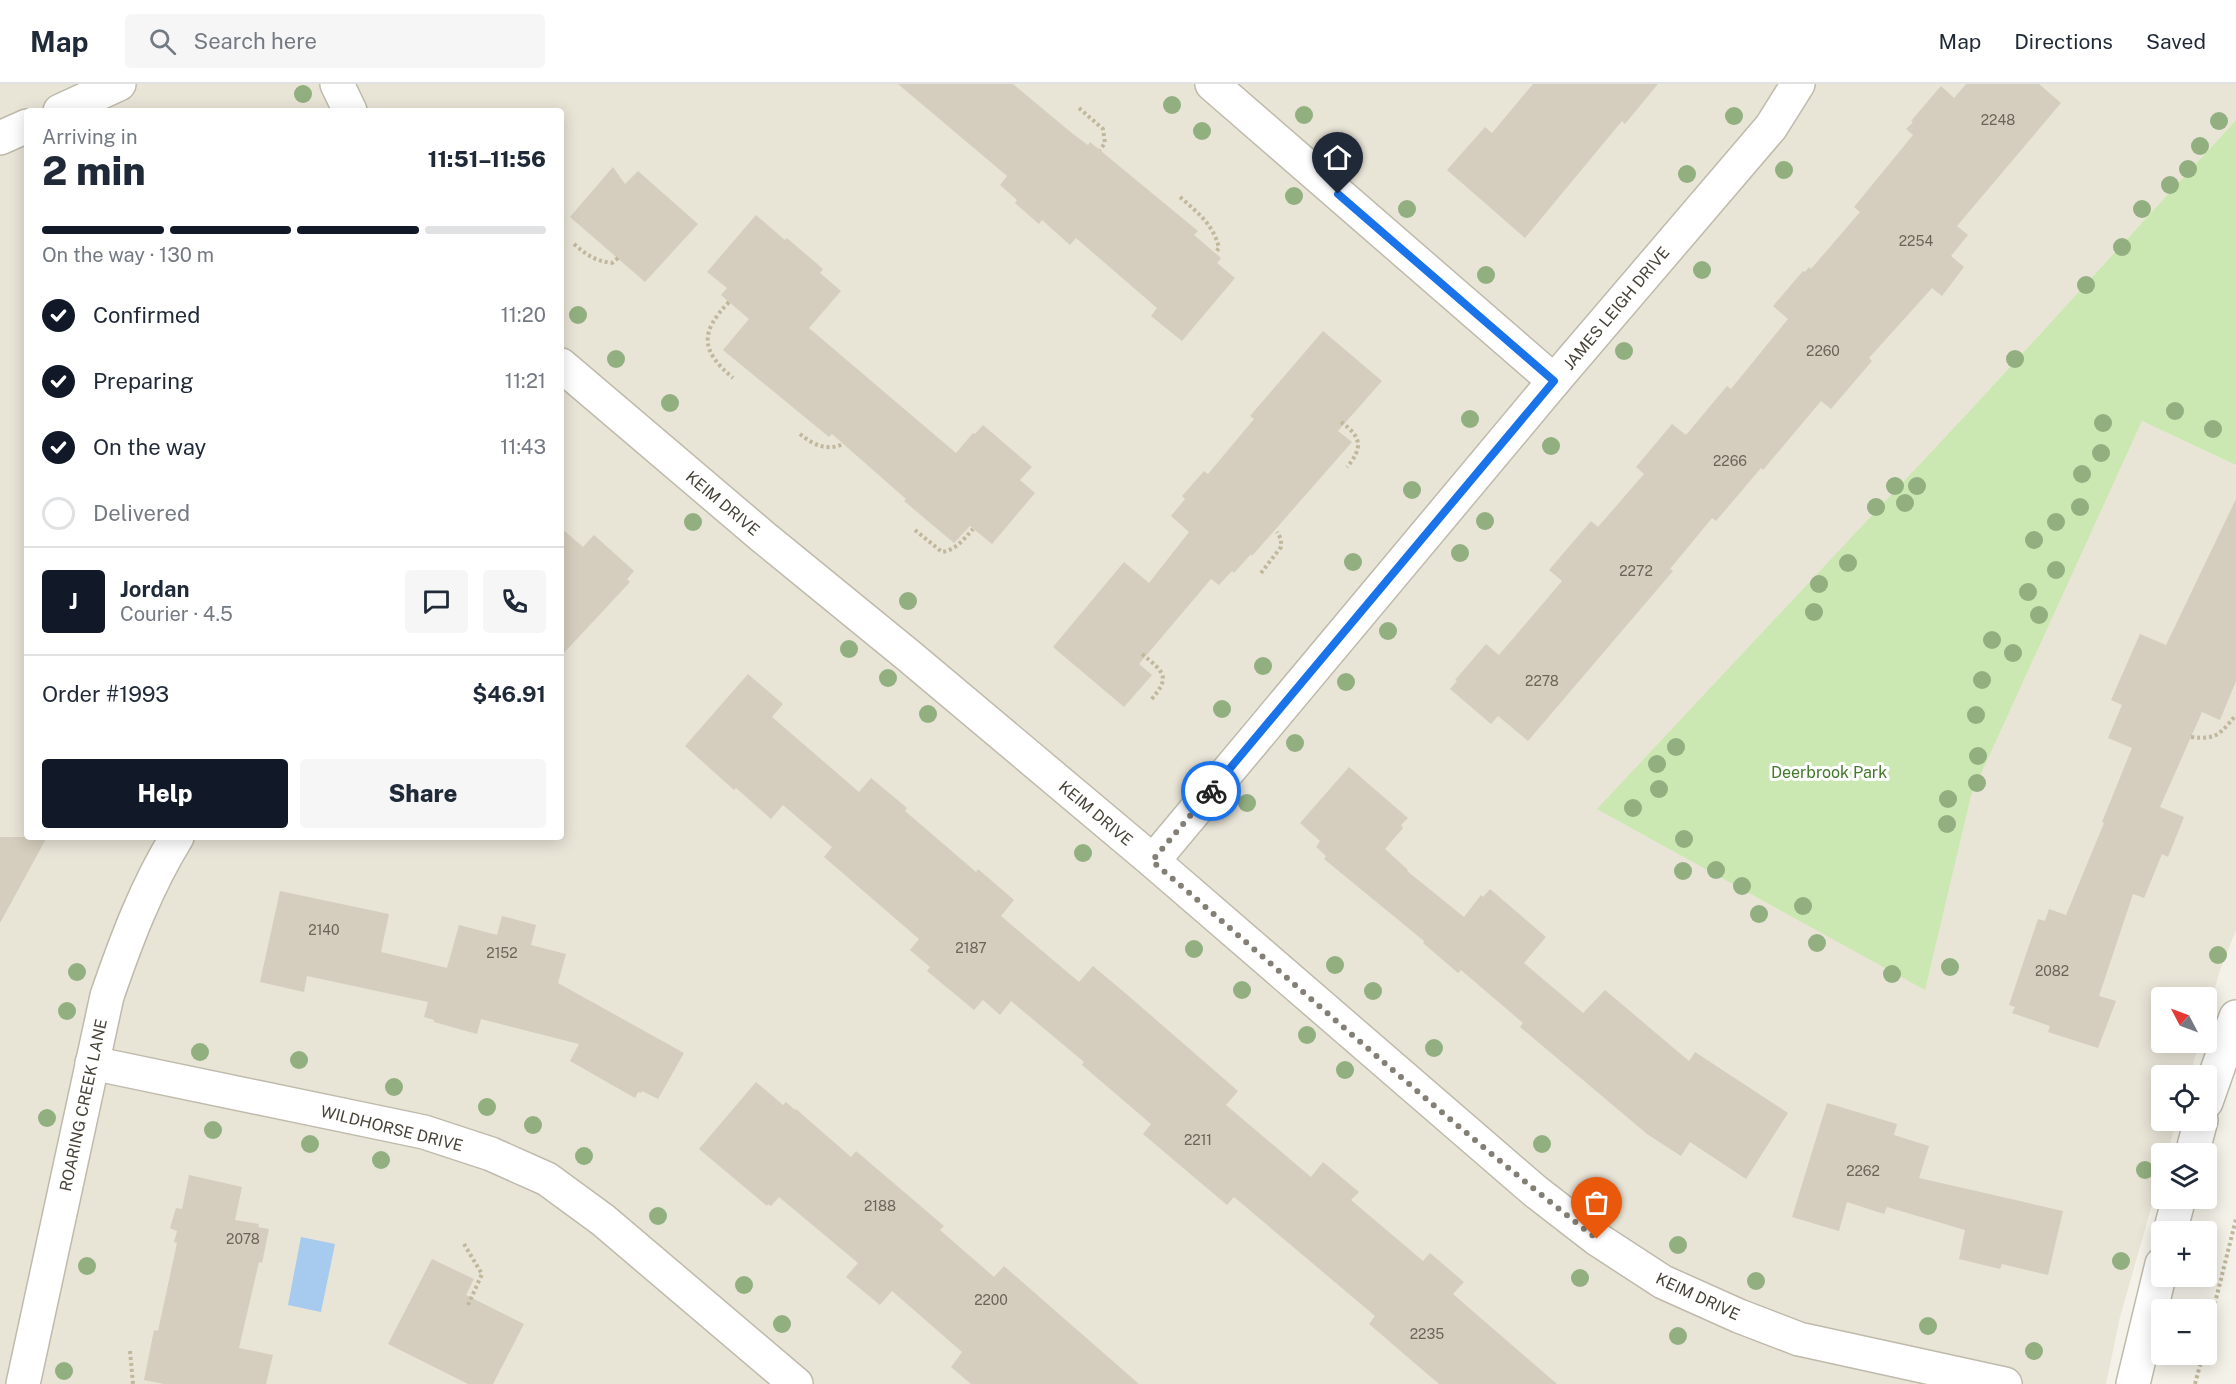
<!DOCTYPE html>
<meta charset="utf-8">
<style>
body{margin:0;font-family:"Public Sans",sans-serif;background:#f6f6f7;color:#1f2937;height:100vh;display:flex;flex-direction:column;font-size:22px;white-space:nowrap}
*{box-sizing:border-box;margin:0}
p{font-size:20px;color:#747a83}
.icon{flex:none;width:33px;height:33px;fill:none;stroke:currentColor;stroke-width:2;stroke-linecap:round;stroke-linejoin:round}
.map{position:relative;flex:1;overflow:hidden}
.sheet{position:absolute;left:24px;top:24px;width:540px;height:732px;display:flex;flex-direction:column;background:#fff;border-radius:6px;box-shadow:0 3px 15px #0003}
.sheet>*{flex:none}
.needle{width:39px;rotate:311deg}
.controls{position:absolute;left:2151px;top:903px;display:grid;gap:12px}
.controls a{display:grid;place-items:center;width:66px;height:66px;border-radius:6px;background:#fff;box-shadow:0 3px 15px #0003;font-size:30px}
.pin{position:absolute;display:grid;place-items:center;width:51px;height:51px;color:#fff;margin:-62px -26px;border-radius:50% 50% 50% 0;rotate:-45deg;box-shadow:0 0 6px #0007}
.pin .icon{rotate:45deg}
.courier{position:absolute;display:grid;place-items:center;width:60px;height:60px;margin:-30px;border:4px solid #1a73e8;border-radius:50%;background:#fff;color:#222;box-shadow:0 2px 8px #0007}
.summary em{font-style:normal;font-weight:800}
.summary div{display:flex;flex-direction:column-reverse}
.summary{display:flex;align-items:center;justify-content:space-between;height:102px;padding:0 18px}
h1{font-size:39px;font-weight:800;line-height:45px}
.bar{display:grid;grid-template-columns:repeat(4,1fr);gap:9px 6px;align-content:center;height:72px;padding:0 18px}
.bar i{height:8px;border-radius:4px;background:#e0e1e3}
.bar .active{background:#111827}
.bar p{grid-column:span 4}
.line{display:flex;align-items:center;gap:15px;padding:0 18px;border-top:2px solid #e0e1e3}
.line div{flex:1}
.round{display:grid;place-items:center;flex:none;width:63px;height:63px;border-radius:6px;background:#f6f6f7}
ol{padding:0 18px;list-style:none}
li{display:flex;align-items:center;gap:18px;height:66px}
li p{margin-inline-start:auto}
li .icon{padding:6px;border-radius:50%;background:#111827;color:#fff;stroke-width:4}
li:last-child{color:#747a83}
li i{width:33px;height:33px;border:3px solid #e0e1e3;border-radius:50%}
.primary-button{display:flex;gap:12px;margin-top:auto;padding:12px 18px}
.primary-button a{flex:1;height:69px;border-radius:6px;background:#111827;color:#fff;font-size:24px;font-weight:800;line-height:69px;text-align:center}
.primary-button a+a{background:#f6f6f7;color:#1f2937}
header{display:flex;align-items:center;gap:36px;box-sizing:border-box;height:84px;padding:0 30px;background:#fff;border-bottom:2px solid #e0e1e3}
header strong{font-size:28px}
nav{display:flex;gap:33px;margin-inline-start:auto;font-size:21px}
.search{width:420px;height:54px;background:#f6f6f7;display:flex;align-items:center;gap:15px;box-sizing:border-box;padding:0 21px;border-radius:6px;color:#747a83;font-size:22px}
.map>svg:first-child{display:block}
.residential{fill:#e8e4d6;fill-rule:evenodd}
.green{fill:#cbe7b2}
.water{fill:#a6cbef}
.building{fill:#d5cebe}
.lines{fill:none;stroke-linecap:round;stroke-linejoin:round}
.minor-casing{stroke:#bfbaab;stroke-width:36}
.path{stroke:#c1b79c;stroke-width:4;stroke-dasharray:3 3;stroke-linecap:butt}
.minor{stroke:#fff;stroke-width:33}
.tree{fill:#92af80}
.done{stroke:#847f75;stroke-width:6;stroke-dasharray:0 10.8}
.route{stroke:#1a73e8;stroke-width:8}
.labels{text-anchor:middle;stroke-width:6;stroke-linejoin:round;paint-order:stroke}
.number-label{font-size:14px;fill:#6a6559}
.street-label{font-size:16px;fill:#474237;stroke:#fff}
.park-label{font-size:16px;fill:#42792a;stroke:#fff}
</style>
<header>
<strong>Map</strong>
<div class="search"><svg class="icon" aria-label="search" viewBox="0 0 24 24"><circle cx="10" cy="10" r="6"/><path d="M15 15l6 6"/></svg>Search here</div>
<nav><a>Map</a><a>Directions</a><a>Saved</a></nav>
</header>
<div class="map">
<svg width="2236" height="1300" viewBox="0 0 2236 1300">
<rect width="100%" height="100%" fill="#f4f1e8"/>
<path class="residential" d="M0,0H2236V36L1966,331L1925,905L1971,712L2142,337L2236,381V846L2220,886L2207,933L2206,914H2162V958L2199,959L2190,991L2162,992V1036L2177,1037L2167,1069L2162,1070L2161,1089L2120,1233L2106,1300H0ZM27,27H561V753H27Z"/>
<polygon class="green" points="2236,36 2236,381 2142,337 1971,712 1925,906 1597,725 1966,331"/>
<polygon class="water" points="301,1153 335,1160 321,1228 288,1221"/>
<g class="building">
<polygon points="898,0 1013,0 1073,50 1088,61 1090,58 1198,147 1194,151 1221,174 1217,179 1235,194 1182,257 1151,232 1157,224 1076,154 1070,161 1042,136 1039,140 1015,119 1017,116 1000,101 1007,92"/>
<polygon points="1533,0 1658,0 1625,40 1622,37 1525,154 1447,86 1485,43 1492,49"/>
<polygon points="1966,0 2039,0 2061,19 1957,142 1968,151 1951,172 1964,183 1942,212 1932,204 1869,274 1872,277 1831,325 1821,317 1763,386 1761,384 1716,437 1712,434 1670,485 1673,487 1528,657 1498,632 1491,640 1450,605 1457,597 1455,596 1486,560 1499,571 1562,497 1549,486 1591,437 1598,443 1644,390 1636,383 1672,340 1686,351 1727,302 1731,305 1788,235 1773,222 1803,187 1805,188 1809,183 1811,185 1860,128 1854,123 1913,51 1906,45 1913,38 1911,37 1941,2 1954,14"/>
<polygon points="613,83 625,100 638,87 698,140 645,198 570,133"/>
<polygon points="756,131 785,156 787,154 823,185 820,189 841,207 809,244 956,369 973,349 975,350 983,341 1032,383 1020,396 1035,409 992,460 970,442 954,459 904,417 906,415 832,350 829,353 723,266 749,235 721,211 727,204 707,188"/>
<polygon points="1323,247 1382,297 1338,347 1352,358 1252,472 1251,470 1234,489 1232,487 1219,501 1211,495 1139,580 1152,591 1124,623 1053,563 1124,478 1149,499 1189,448 1171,432 1185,415 1182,412 1204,387 1208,390 1254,335 1250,332"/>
<polygon points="2236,415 2236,597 2220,636 2202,628 2160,723 2184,733 2168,773 2162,770 2144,814 2133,810 2099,912 2116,917 2098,964 2048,948 2050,942 2012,929 2015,923 2009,921 2038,835 2045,837 2049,825 2066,831 2104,739 2102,738 2132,664 2108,654 2122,621 2111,616 2140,550 2166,561"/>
<polygon points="561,444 583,463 594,451 634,487 627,495 630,498 561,572"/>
<polygon points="748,590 783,620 772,633 859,708 871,694 907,724 905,727 976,788 978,785 1014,816 1001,832 1079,898 1093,882 1124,908 1238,1007 1226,1021 1311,1093 1323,1078 1359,1108 1351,1116 1423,1177 1430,1169 1464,1198 1453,1210 1557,1300 1439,1300 1369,1240 1375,1232 1234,1113 1227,1121 1143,1050 1151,1040 1082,981 1084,978 1011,917 1000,931 983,916 974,926 927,887 930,883 910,866 919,855 824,773 832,763 783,721 771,735 736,704 734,706 685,662"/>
<polygon points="1349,683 1408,734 1401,741 1403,744 1385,765 1408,786 1407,787 1464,833 1481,811 1483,813 1490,805 1546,853 1524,879 1583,929 1605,906 1689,977 1695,968 1788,1029 1746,1095 1690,1058 1681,1072 1647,1050 1520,943 1523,939 1461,886 1458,889 1423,859 1424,857 1324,775 1326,772 1316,763 1320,757 1300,739"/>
<polygon points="0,753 47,753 0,839"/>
<polygon points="280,807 389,830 381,868 447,884 459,841 497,851 502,832 536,841 531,861 566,870 558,899 684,969 658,1015 642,1007 641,1009 638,1008 635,1014 570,977 579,960 481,935 477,950 434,938 434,936 424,933 428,918 307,892 304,908 260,898"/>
<polygon points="756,998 783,1021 786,1018 795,1026 796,1025 851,1073 856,1067 944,1142 940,1146 994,1193 1004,1182 1139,1300 971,1300 951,1283 962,1268 892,1207 880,1221 846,1193 858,1179 779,1113 771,1122 768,1120 767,1122 699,1065"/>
<polygon points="1827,1019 1897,1040 1894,1051 1929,1062 1919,1094 2063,1127 2048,1191 2002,1180 2000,1185 1959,1175 1965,1146 1887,1123 1884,1130 1847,1118 1839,1147 1792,1133"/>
<polygon points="189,1091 242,1103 235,1136 259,1140 258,1143 269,1145 262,1179 259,1178 239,1264 273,1271 266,1300 164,1300 144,1296 154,1246 158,1247 177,1159 174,1158 177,1147 170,1144 176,1124 182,1125"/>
<polygon points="432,1175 474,1195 466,1211 524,1240 493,1300 468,1300 388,1260"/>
</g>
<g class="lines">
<defs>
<g id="minor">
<polyline points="337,0 350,27"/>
<polyline points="1212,0 1554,297"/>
<polyline points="60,27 119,0"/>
<polyline points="0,54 27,42"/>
<polyline points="561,281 762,452 909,572 1153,777 1535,1107 1597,1155 1663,1198 1739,1232 1799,1255 2005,1300"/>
<polyline points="1153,777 1554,297 1771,43 1798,0"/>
<polyline points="92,979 424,1048 491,1070 547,1095 603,1136 796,1300"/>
<polyline points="2206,1018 2236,933"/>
<polyline points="2192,1070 2201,1036"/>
<polyline points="2170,1148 2179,1114"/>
<path d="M23,1300L107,912C126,857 146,803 177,753"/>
<polyline points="2133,1300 2162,1180"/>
</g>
</defs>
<use href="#minor" class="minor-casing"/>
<g class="path">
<polyline points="1079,24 1103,45 1105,59 1100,66"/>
<path d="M1180,113C1198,129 1213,140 1219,164L1215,169"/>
<path d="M574,160C586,171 596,177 612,179L618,174"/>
<path d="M729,218C699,249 701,267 733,294"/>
<path d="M1341,338C1362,353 1363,364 1347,383"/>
<path d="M800,350C812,360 827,368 843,360"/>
<path d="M915,446L942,468C956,466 964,455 973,445"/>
<polyline points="1261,489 1281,463 1281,455 1277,448"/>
<path d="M1142,570C1165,589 1171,593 1150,617"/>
<path d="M2191,653C2217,656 2220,650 2236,631"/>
<polyline points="464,1160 482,1190 468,1221"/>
<polyline points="2206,1255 2236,1135"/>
<polyline points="130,1267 133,1300"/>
<polyline points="2195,1300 2203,1270"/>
</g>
<use href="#minor" class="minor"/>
</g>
<g class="tree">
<circle cx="303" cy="10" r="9"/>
<circle cx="1172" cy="21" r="9"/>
<circle cx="1304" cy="31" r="9"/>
<circle cx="1734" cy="32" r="9"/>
<circle cx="2219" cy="37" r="9"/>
<circle cx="1202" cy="47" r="9"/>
<circle cx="2200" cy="62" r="9"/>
<circle cx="1344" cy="69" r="9"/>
<circle cx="2188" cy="85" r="9"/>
<circle cx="1784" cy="86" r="9"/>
<circle cx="1687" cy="90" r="9"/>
<circle cx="2170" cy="101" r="9"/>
<circle cx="1294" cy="112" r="9"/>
<circle cx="1407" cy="125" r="9"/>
<circle cx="2142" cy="125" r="9"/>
<circle cx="2122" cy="163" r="9"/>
<circle cx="1702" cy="186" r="9"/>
<circle cx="1486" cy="191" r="9"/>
<circle cx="2086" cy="201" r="9"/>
<circle cx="578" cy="231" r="9"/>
<circle cx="1624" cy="267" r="9"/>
<circle cx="616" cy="275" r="9"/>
<circle cx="2015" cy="275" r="9"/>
<circle cx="670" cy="319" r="9"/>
<circle cx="2175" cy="327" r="9"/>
<circle cx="1470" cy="335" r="9"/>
<circle cx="2103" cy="339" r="9"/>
<circle cx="2213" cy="345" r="9"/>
<circle cx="1551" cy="362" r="9"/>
<circle cx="2101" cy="369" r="9"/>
<circle cx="2082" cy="390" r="9"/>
<circle cx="1895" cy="402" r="9"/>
<circle cx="1917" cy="402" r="9"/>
<circle cx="1412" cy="406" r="9"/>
<circle cx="1905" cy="419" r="9"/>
<circle cx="1876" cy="423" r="9"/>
<circle cx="2080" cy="423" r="9"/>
<circle cx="1485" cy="437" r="9"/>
<circle cx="693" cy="438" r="9"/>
<circle cx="2056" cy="438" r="9"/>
<circle cx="2034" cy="456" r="9"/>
<circle cx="1460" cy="469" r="9"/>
<circle cx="1353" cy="478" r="9"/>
<circle cx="1848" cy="479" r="9"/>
<circle cx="2056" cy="486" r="9"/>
<circle cx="1819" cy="500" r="9"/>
<circle cx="2028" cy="508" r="9"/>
<circle cx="908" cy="517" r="9"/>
<circle cx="1814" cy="528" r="9"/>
<circle cx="2039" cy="531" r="9"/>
<circle cx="1388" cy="547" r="9"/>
<circle cx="1992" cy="556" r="9"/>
<circle cx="849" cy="565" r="9"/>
<circle cx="2013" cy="569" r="9"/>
<circle cx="1263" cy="582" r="9"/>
<circle cx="888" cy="594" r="9"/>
<circle cx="1982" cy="596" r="9"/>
<circle cx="1346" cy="598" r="9"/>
<circle cx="1222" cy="625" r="9"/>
<circle cx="928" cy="630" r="9"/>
<circle cx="1976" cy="631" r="9"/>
<circle cx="1295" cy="659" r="9"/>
<circle cx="1676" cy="663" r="9"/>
<circle cx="1978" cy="672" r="9"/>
<circle cx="1657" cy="680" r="9"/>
<circle cx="1977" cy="699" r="9"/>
<circle cx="1659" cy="705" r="9"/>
<circle cx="1948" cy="715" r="9"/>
<circle cx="1247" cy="719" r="9"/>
<circle cx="1633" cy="724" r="9"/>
<circle cx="1947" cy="740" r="9"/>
<circle cx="1684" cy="755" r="9"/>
<circle cx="1083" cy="769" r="9"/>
<circle cx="1716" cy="786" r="9"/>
<circle cx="1683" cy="787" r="9"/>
<circle cx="1742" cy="802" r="9"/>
<circle cx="1803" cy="822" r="9"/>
<circle cx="1759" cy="830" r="9"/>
<circle cx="1817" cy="859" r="9"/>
<circle cx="1194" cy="865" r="9"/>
<circle cx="2218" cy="871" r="9"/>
<circle cx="1335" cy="881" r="9"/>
<circle cx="1950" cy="883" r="9"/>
<circle cx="77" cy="888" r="9"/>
<circle cx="1892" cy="890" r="9"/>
<circle cx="1242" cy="906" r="9"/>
<circle cx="1373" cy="907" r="9"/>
<circle cx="67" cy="927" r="9"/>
<circle cx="1307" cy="951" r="9"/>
<circle cx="1434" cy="964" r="9"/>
<circle cx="200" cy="968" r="9"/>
<circle cx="299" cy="976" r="9"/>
<circle cx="1345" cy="986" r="9"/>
<circle cx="394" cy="1003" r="9"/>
<circle cx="487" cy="1023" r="9"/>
<circle cx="47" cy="1034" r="9"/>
<circle cx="533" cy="1041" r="9"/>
<circle cx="213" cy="1046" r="9"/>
<circle cx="310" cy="1060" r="9"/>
<circle cx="1542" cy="1060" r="9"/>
<circle cx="584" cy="1072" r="9"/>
<circle cx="381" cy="1076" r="9"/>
<circle cx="2145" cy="1086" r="9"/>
<circle cx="658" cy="1132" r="9"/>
<circle cx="1678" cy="1161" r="9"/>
<circle cx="2121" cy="1177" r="9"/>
<circle cx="87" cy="1182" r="9"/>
<circle cx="1580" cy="1194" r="9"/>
<circle cx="1756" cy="1197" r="9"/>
<circle cx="744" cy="1201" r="9"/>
<circle cx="782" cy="1240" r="9"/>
<circle cx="1928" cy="1242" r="9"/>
<circle cx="1678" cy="1252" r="9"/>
<circle cx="2034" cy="1267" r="9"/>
<circle cx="64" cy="1287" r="9"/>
</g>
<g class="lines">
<path class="done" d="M1211,707L1152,777C1300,903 1443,1035 1597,1155"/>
<polyline class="route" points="1211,707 1554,297 1338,110"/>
</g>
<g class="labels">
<g class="number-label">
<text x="1998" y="41">2248</text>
<text x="1916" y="162">2254</text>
<text x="1823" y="272">2260</text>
<text x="1730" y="382">2266</text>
<text x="1636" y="492">2272</text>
<text x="1542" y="602">2278</text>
<text x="324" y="851">2140</text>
<text x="971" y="869">2187</text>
<text x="502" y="874">2152</text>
<text x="2052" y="892">2082</text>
<text x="1198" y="1061">2211</text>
<text x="1863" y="1092">2262</text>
<text x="880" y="1127">2188</text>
<text x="243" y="1160">2078</text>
<text x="991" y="1221">2200</text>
<text x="1427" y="1255">2235</text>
</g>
<g class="street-label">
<text transform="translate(1616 224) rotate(-50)" y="6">JAMES LEIGH DRIVE</text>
<text transform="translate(723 419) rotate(40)" y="6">KEIM DRIVE</text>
<text transform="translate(1096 729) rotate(40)" y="6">KEIM DRIVE</text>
<text transform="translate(83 1021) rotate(-78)" y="6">ROARING CREEK LANE</text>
<text transform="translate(392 1044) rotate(14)" y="6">WILDHORSE DRIVE</text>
<text transform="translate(1698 1212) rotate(25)" y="6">KEIM DRIVE</text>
</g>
<g class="park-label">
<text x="1829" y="694">Deerbrook Park</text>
</g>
</g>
</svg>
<div class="controls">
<a><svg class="needle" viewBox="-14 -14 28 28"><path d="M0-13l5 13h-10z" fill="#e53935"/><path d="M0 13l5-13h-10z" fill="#747a83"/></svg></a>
<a><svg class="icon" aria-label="locate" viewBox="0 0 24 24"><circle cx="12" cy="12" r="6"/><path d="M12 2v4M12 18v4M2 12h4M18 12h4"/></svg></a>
<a><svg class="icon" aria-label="layers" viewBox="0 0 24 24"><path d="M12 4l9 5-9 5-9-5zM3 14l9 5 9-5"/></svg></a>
<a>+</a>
<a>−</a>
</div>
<div class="pin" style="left:1597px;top:1155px;background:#ea580c"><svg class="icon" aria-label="bag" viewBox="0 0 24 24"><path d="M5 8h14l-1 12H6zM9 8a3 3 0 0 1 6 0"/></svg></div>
<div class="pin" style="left:1338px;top:110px;background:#1f2937"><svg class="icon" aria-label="home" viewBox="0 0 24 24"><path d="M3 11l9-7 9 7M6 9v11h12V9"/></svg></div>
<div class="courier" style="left:1211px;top:707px"><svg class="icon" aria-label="bike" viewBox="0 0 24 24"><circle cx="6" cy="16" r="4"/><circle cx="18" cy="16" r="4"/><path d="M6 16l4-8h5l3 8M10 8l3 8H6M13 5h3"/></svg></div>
<section class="sheet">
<div class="summary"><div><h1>2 min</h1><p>Arriving in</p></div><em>11:51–11:56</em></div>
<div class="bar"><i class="active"></i><i class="active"></i><i class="active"></i><i></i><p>On the way · 130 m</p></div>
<ol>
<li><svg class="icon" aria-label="check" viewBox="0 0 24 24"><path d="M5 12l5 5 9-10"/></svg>Confirmed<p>11:20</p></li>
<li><svg class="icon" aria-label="check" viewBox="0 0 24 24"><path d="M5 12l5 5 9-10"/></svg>Preparing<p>11:21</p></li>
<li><svg class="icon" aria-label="check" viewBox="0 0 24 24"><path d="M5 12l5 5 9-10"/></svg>On the way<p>11:43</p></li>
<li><i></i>Delivered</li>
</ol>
<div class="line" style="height:108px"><b class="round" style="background:#111827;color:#fff">J</b><div><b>Jordan</b><p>Courier · 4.5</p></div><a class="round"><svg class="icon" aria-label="chat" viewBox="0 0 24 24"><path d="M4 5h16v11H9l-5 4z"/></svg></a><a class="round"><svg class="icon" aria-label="phone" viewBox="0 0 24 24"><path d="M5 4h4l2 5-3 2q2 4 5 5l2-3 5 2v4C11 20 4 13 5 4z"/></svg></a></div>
<div class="line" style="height:78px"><div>Order #1993</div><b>$46.91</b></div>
<div class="primary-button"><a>Help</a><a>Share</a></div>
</section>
</div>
